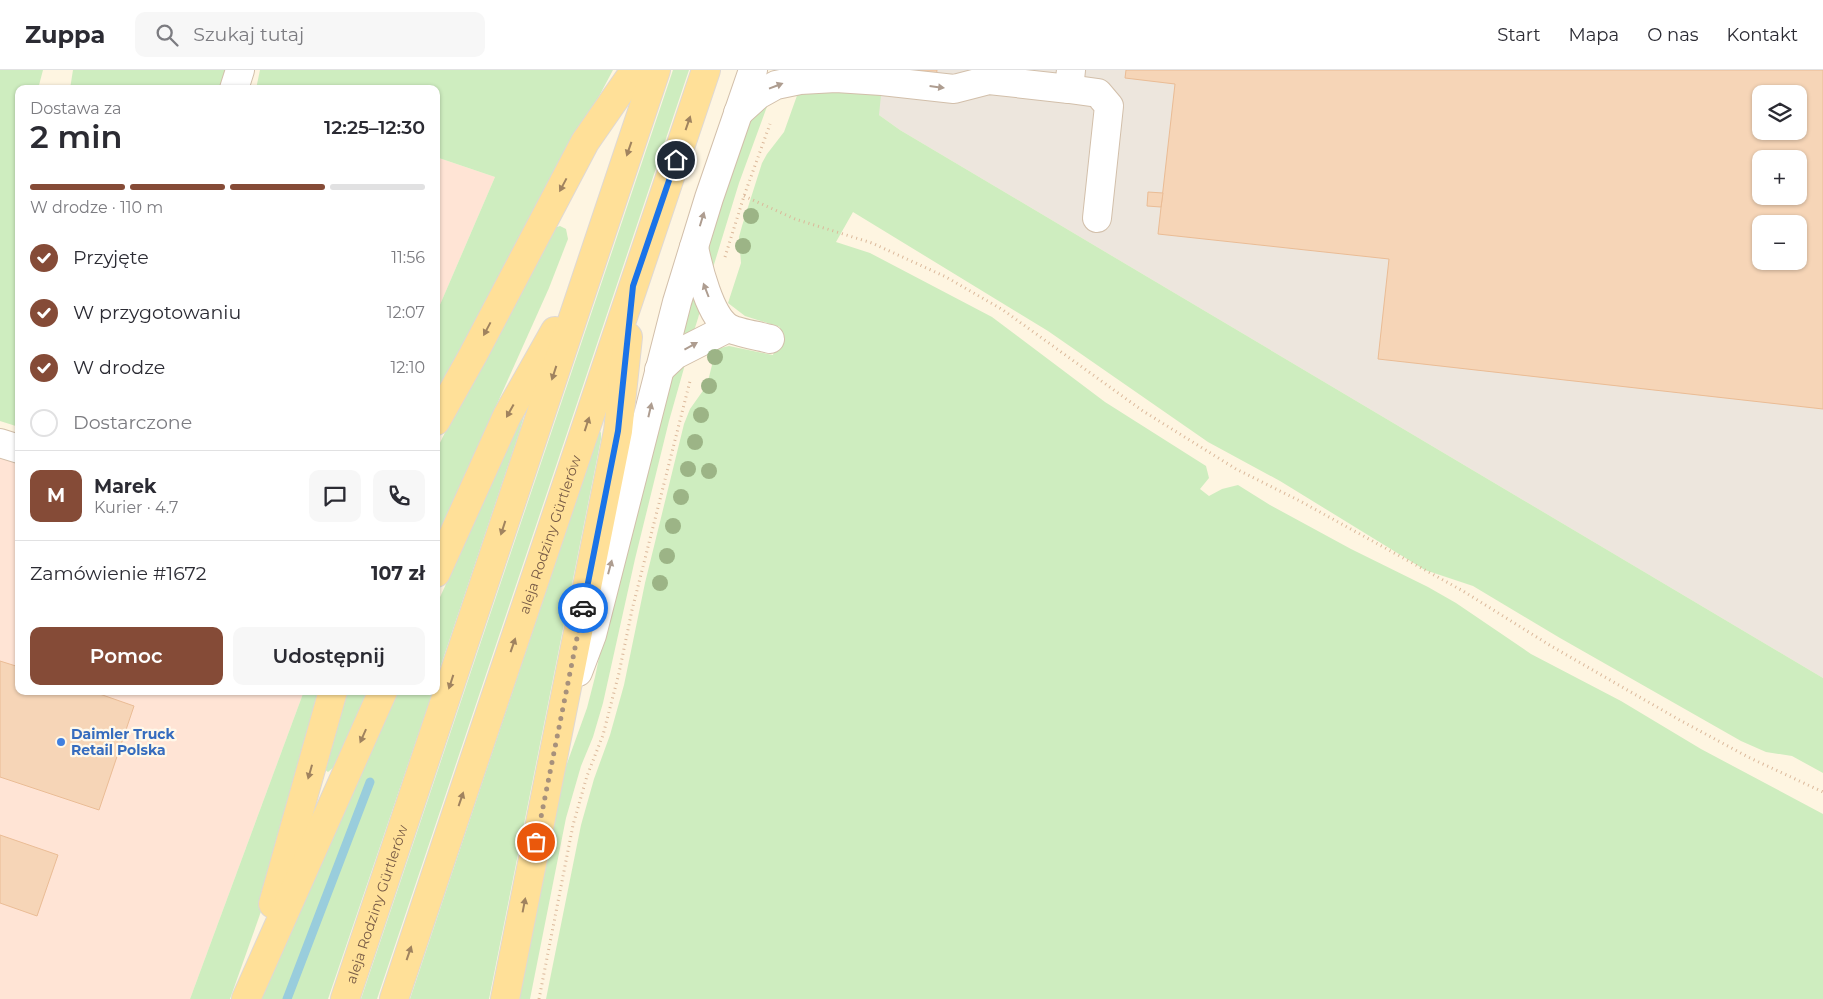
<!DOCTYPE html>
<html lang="pl">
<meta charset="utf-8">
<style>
body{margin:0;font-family:Montserrat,sans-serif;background:#f7f7f7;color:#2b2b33;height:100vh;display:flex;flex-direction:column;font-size:19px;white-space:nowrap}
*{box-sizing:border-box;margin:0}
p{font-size:16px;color:#7c7c81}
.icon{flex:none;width:28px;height:28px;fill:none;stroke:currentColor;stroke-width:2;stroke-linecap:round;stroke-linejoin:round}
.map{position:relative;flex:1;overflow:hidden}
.sheet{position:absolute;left:15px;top:15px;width:425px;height:610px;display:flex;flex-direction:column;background:#fff;border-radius:10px;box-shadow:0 1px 4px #0004}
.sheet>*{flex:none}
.fabs{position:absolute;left:1752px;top:15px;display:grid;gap:10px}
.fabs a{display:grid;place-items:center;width:55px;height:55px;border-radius:10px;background:#fff;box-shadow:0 1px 4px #0004;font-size:25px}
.pin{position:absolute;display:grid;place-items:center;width:42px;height:42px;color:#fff;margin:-21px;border:2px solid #fff;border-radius:50%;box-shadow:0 1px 5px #0007}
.courier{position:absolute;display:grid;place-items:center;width:50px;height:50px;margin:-25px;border:4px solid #1a73e8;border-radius:50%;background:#fff;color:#222;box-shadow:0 1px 6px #0007}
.head em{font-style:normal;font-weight:600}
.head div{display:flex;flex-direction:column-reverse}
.head{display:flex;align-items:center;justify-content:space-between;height:85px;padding:0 15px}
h1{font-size:32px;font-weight:600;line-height:38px}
.bar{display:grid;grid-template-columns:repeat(4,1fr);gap:8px 5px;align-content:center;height:60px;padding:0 15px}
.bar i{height:6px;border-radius:4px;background:#e1e1e2}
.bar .current{background:#854b37}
.bar p{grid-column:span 4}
.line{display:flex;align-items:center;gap:12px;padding:0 15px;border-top:1px solid #e1e1e2}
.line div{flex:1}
.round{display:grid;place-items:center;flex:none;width:52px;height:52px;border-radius:10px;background:#f7f7f7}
ol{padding:0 15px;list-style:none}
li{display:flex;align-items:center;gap:15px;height:55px}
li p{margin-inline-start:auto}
li .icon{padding:5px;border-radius:50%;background:#854b37;color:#fff;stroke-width:4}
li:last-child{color:#7c7c81}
li i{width:28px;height:28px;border:2px solid #e1e1e2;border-radius:50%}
.cta{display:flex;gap:10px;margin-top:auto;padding:10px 15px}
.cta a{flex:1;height:58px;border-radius:10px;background:#854b37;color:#fff;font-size:20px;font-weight:600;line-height:58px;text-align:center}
.cta a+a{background:#f7f7f7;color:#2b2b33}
header{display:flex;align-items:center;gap:30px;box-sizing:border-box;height:70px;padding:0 25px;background:#fff;border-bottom:1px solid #e1e1e2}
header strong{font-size:24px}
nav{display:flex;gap:28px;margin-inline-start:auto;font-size:18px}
.search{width:350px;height:45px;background:#f7f7f7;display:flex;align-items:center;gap:12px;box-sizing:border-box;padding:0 18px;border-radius:10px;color:#7c7c81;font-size:19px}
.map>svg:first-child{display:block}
.commercial{fill:#ffe4d5}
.industrial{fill:#ede6dd;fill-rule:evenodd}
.green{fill:#ceedbf}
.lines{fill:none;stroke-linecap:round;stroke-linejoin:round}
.stream{stroke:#99cddc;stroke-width:9}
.building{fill:#f6d5b7;stroke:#eabc95;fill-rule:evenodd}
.minor-casing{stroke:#d2bfaa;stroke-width:30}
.major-casing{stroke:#dfd8d3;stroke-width:30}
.path{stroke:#dbb89a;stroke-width:3;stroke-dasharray:1 4;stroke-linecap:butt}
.minor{stroke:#fff;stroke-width:28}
.major{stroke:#ffe098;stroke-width:28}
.tree{fill:#9cb486}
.oneway{fill:#ae9d90}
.oneway2{fill:#a0835f}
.done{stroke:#a7917c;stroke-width:5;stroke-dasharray:0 9}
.route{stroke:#1a73e8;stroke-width:6}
.shop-dot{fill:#3f7fe0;stroke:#fff8ea;stroke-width:2}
.labels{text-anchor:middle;stroke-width:4.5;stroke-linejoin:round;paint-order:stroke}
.street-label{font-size:14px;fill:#785b46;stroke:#fff8ea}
.shop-label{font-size:14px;font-weight:bold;fill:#366cbe;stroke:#fff8ea;text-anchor:start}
</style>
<header>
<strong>Zuppa</strong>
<div class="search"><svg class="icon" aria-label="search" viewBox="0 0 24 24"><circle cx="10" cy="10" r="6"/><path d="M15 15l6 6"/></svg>Szukaj tutaj</div>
<nav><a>Start</a><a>Mapa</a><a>O nas</a><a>Kontakt</a></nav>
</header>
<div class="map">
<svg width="1823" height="929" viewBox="0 0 1823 929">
<rect width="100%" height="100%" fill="#fef5e1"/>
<g class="commercial">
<polygon points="436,87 495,107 436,244"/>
<polygon points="0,387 19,393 19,621 304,621 190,929 0,929"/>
</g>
<path class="industrial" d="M844,0H1823V608L900,60L879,45ZM1761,24H1799V61H1761ZM1761,89H1799V126H1761ZM1761,154H1799V191H1761Z"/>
<g class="green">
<polygon points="0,0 43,0 38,19 19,19 19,357 0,351"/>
<polygon points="73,0 227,0 221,19 70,19"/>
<polygon points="260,0 613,0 436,332 436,244 495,107 436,87 436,19 256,19"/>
<polygon points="673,0 689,0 377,929 361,929"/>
<polygon points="842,19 881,25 879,45 900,60 1823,608 1823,703 1792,686 1766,682 1741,671 1560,568 1473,516 1425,500 1280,411 1208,372 1048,261 853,142 836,172 870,183 992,247 1105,332 1206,396 1209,408 1200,419 1209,426 1222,419 1238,415 1270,435 1351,479 1428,517 1456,533 1531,584 1621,631 1701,679 1823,744 1823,929 546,929 581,755 594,709 610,665 624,615 645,513 684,354 690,339 707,315 716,279 729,276 773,285 780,257 745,246 728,233 741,193 739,167 742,156 762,93 767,84 784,62 799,20"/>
<polygon points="769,31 739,113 712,201 705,179 744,57"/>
<polygon points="560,156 566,159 568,169 549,218 436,470 436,381 455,342 554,158"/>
<polygon points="689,220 703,232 694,261 678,272"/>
<polygon points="686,291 669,351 635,489 603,633 593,667 581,696 566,748 530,929 516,929 553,744 565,699 587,638 595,607 615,512 660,329 675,301"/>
<polygon points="523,344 524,346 520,360 436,610 436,536"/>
<polygon points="601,362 601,369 489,929 410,929 599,363"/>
<polygon points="304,621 322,621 269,819 230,929 190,929"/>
<polygon points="344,621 368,621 335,696 328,702 324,699"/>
<polygon points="397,621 433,621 328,929 261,929"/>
</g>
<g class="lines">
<polyline class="stream" points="287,929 370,712"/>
</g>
<g class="building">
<polygon points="899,0 937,0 936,9"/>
<path d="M1126,0H1823V339L1378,289L1389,189L1158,164L1175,14L1125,8ZM1761,24H1799V61H1761ZM1761,89H1799V126H1761ZM1761,154H1799V191H1761Z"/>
<polygon points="1148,122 1163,123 1161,137 1147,136"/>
<polygon points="0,591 19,597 19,621 91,621 134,636 99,740 0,707"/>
<polygon points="0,765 58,785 37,846 0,833"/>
</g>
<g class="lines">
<defs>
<g id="minor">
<polyline points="234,19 240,0"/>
<polyline points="1069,19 1098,23 1109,36 1097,148"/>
<polyline points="738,43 758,25 776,15 800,10 836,8 882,11 954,19 989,10 1069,19 1071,0"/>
<path d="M694,177C698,197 710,247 729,258C738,263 760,266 770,269"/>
<polyline points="659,300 675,285 728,258"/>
<polyline points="0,373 19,379"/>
<polyline points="578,602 592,565 677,232 709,128 753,0"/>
</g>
<g id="major">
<polyline points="436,351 473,285 585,72 635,0"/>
<polyline points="436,503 507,346 555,261"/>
<polyline points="273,834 333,621"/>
<polyline points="246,929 383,621"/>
<path id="s1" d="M345,929L656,0"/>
<path id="s2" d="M394,929L706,0"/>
<polyline points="505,929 618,361 628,267"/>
</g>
</defs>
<use href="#minor" class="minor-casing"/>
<use href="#major" class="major-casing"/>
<g class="path">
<polyline points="744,126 795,149 872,173 946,207 1003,240 1143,341 1236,399 1300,431 1463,521 1551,576 1676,648 1748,687 1823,722"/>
<polyline points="725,187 744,126 770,54"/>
<polyline points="539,929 573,755 587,706 603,665 619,603 632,540 690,311"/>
</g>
<use href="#minor" class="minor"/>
<use href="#major" class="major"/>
</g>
<g class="tree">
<circle cx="751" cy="146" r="8"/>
<circle cx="743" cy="176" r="8"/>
<circle cx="715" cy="287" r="8"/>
<circle cx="709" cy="316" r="8"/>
<circle cx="701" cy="345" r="8"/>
<circle cx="695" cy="372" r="8"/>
<circle cx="688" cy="399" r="8"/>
<circle cx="709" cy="401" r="8"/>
<circle cx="681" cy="427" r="8"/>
<circle cx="673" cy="456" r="8"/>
<circle cx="667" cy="486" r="8"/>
<circle cx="660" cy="513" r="8"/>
</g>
<defs><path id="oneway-solid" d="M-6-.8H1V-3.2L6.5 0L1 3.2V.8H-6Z" transform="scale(1.25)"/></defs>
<g class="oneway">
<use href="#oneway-solid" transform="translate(776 16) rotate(-21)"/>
<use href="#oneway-solid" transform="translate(937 17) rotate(7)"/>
<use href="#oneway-solid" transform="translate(702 149) rotate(-73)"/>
<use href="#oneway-solid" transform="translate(706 220) rotate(-111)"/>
<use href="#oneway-solid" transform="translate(691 276) rotate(-29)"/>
<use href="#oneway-solid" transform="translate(650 340) rotate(-77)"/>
<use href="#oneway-solid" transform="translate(610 497) rotate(-75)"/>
</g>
<g class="oneway2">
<use href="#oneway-solid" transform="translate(688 53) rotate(-71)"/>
<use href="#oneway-solid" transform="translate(629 79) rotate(109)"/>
<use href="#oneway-solid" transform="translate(563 115) rotate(118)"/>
<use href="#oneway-solid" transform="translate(487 259) rotate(118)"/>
<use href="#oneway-solid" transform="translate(554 303) rotate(108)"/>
<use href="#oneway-solid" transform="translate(510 341) rotate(119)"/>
<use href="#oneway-solid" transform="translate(587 354) rotate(-72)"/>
<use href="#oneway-solid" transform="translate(503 458) rotate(108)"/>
<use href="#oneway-solid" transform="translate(513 575) rotate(-71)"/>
<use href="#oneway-solid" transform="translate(451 612) rotate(108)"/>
<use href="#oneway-solid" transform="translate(363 666) rotate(114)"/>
<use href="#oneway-solid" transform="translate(310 702) rotate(106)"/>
<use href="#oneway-solid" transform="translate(461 729) rotate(-71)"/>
<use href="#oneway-solid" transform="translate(524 835) rotate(-79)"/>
<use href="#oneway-solid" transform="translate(409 883) rotate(-71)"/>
</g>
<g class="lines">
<polyline class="done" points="536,772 583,538"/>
<polyline class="route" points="583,538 618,361 633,216 676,90"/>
</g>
<circle class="shop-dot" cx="61" cy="672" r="5"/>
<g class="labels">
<g class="street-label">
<text dy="5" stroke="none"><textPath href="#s2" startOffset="490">aleja Rodziny Gürtlerów</textPath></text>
<text dy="5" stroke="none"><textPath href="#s1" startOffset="100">aleja Rodziny Gürtlerów</textPath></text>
</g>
<g class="shop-label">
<text x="71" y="669">Daimler Truck<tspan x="71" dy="16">Retail Polska</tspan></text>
</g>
</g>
</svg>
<div class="fabs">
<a><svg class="icon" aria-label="layers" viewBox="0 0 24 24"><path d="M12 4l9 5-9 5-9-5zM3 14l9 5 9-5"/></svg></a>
<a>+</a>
<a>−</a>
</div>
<div class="pin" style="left:536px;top:772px;background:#ea580c"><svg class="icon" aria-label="bag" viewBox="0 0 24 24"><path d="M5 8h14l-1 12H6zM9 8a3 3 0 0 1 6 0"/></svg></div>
<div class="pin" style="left:676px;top:90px;background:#1f2937"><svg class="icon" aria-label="home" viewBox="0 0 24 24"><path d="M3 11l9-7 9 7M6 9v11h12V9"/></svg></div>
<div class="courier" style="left:583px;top:538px"><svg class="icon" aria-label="car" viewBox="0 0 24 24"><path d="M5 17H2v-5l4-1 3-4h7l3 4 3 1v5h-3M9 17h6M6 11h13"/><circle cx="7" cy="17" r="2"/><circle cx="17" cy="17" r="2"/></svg></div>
<section class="sheet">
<div class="head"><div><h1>2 min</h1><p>Dostawa za</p></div><em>12:25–12:30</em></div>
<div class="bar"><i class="current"></i><i class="current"></i><i class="current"></i><i></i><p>W drodze · 110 m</p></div>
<ol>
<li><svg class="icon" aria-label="check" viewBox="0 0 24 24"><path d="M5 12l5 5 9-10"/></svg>Przyjęte<p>11:56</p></li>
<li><svg class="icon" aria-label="check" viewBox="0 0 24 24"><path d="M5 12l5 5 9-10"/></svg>W przygotowaniu<p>12:07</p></li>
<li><svg class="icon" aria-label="check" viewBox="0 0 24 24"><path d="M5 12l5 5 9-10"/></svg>W drodze<p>12:10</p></li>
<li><i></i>Dostarczone</li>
</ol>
<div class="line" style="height:90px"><b class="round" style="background:#854b37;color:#fff">M</b><div><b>Marek</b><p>Kurier · 4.7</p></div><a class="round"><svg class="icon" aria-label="chat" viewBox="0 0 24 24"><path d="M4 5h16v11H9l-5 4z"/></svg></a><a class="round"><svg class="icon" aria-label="phone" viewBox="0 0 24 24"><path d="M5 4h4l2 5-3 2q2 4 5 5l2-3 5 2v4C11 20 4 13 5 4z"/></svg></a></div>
<div class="line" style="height:65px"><div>Zamówienie #1672</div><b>107 zł</b></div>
<div class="cta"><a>Pomoc</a><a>Udostępnij</a></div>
</section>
</div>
